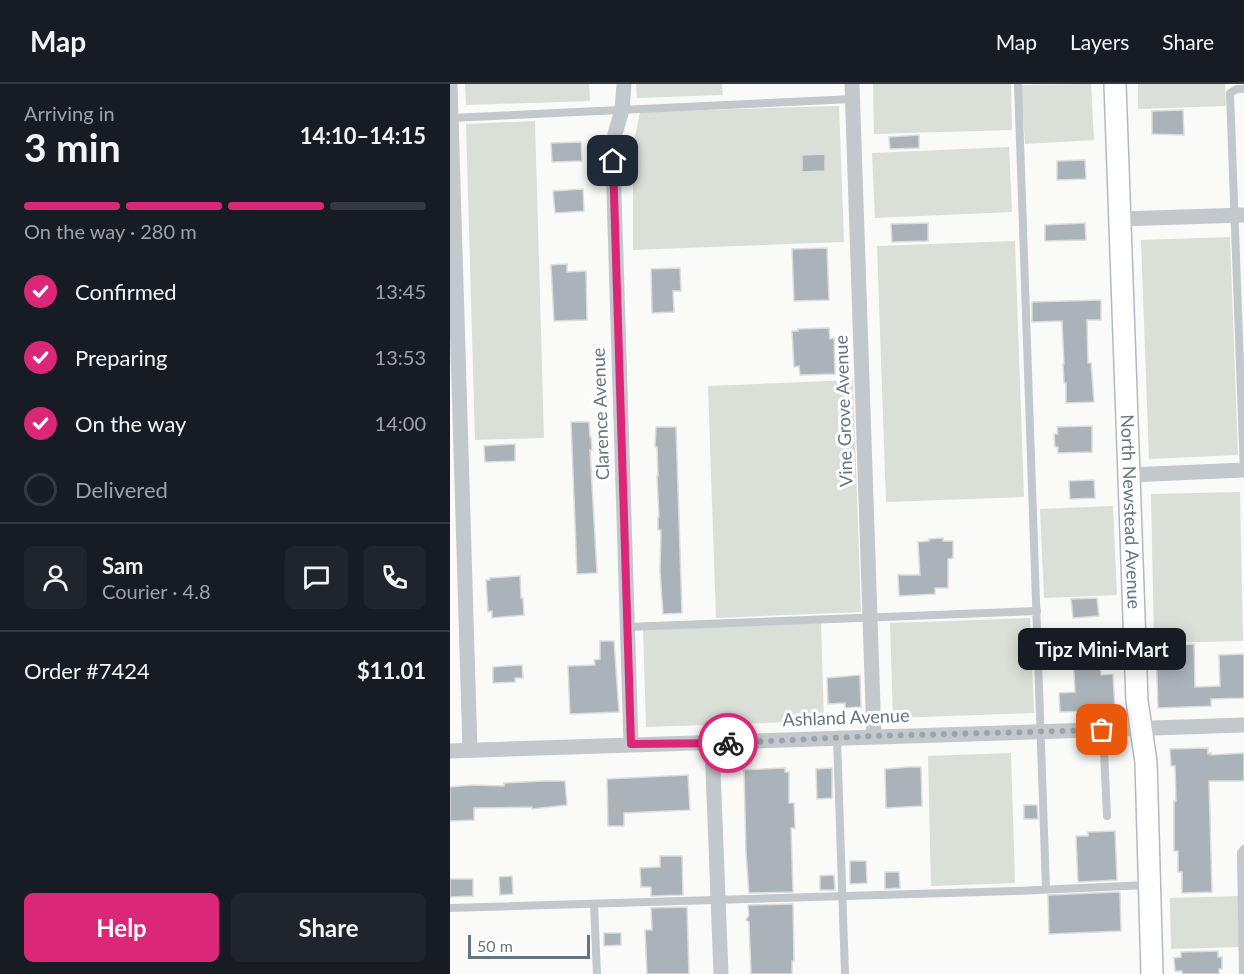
<!DOCTYPE html>
<meta charset="utf-8">
<style>
body{margin:0;font-family:Lato,sans-serif;background:#20242c;color:#f1f3f6;height:100vh;display:flex;flex-direction:column;font-size:22px;white-space:nowrap}
*{box-sizing:border-box;margin:0}
p{font-size:20px;color:#9ea1a6}
.icon{flex:none;width:33px;height:33px;fill:none;stroke:currentColor;stroke-width:2;stroke-linecap:round;stroke-linejoin:round}
.map{position:relative;flex:1;overflow:hidden}
.details{display:flex;flex-direction:column;background:#171b24;width:450px}
.details>*{flex:none}
.scale{position:absolute;left:18px;bottom:15px;width:122px;box-sizing:border-box;padding-left:6px;border:3px solid #657683;border-top:0;font-size:16px;line-height:21px;white-space:nowrap;color:#657683;-webkit-text-stroke:4px #fff;paint-order:stroke}
.pin{position:absolute;display:grid;place-items:center;width:51px;height:51px;color:#fff;margin:-26px;border-radius:12px;box-shadow:0 3px 9px #0006}
.courier{position:absolute;display:grid;place-items:center;width:60px;height:60px;margin:-30px;border:4px solid #db2777;border-radius:50%;background:#fff;color:#222;box-shadow:0 2px 8px #0007}
.bubble{position:absolute;height:42px;border-radius:9px;background:#171b24;box-shadow:0 3px 15px #0003;font-size:20px;font-weight:700;line-height:42px;text-align:center}
.summary em{font-style:normal;font-weight:700}
.summary div{display:flex;flex-direction:column-reverse}
.summary{display:flex;align-items:center;justify-content:space-between;height:102px;padding:0 24px}
h1{font-size:39px;font-weight:700;line-height:45px}
.bar{display:grid;grid-template-columns:repeat(4,1fr);gap:9px 6px;align-content:center;height:72px;padding:0 24px}
.bar i{height:8px;border-radius:4px;background:#363941}
.bar .on{background:#db2777}
.bar p{grid-column:span 4}
.line{display:flex;align-items:center;gap:15px;padding:0 24px;border-top:2px solid #363941}
.line div{flex:1}
.round{display:grid;place-items:center;flex:none;width:63px;height:63px;border-radius:9px;background:#20242c}
ol{padding:0 24px;list-style:none}
li{display:flex;align-items:center;gap:18px;height:66px}
li p{margin-inline-start:auto}
li .icon{padding:6px;border-radius:50%;background:#db2777;color:#fff;stroke-width:4}
li:last-child{color:#9ea1a6}
li i{width:33px;height:33px;border:3px solid #363941;border-radius:50%}
.primary-button{display:flex;gap:12px;margin-top:auto;padding:12px 24px}
.primary-button a{flex:1;height:69px;border-radius:9px;background:#db2777;color:#fff;font-size:24px;font-weight:700;line-height:69px;text-align:center}
.primary-button a+a{background:#20242c;color:#f1f3f6}
header{display:flex;align-items:center;gap:36px;box-sizing:border-box;height:84px;padding:0 30px;background:#171b24;border-bottom:2px solid #363941}
header strong{font-size:28px}
nav{display:flex;gap:33px;margin-inline-start:auto;font-size:21px}
main{display:flex;flex:1;min-height:0}
.map>svg:first-child{display:block}
.green{fill:#dadfd7}
.building{fill:#aab3b9;stroke:#dcdcda;stroke-width:1.5}
.lines{fill:none;stroke-linecap:round;stroke-linejoin:round}
.secondary-casing{stroke:#b3babf;stroke-width:24}
.lane{stroke:#c3c8cc;stroke-width:8}
.street{stroke:#c3c8cc;stroke-width:15}
.secondary{stroke:#fff;stroke-width:21}
.done{stroke:#99a4ac;stroke-width:6;stroke-dasharray:0 10.8}
.route{stroke:#db2777;stroke-width:8}
.labels{text-anchor:middle;stroke-width:6;stroke-linejoin:round;paint-order:stroke}
.street-label{font-size:18px;fill:#657683;stroke:#fff}
</style>
<header>
<strong>Map</strong>
<nav><a>Map</a><a>Layers</a><a>Share</a></nav>
</header>
<main>
<section class="details">
<div class="summary"><div><h1>3 min</h1><p>Arriving in</p></div><em>14:10–14:15</em></div>
<div class="bar"><i class="on"></i><i class="on"></i><i class="on"></i><i></i><p>On the way · 280 m</p></div>
<ol>
<li><svg class="icon" aria-label="check" viewBox="0 0 24 24"><path d="M5 12l5 5 9-10"/></svg>Confirmed<p>13:45</p></li>
<li><svg class="icon" aria-label="check" viewBox="0 0 24 24"><path d="M5 12l5 5 9-10"/></svg>Preparing<p>13:53</p></li>
<li><svg class="icon" aria-label="check" viewBox="0 0 24 24"><path d="M5 12l5 5 9-10"/></svg>On the way<p>14:00</p></li>
<li><i></i>Delivered</li>
</ol>
<div class="line" style="height:108px"><a class="round"><svg class="icon" aria-label="person" viewBox="0 0 24 24"><circle cx="12" cy="8" r="4"/><path d="M4 21q1-7 8-7t8 7"/></svg></a><div><b>Sam</b><p>Courier · 4.8</p></div><a class="round"><svg class="icon" aria-label="chat" viewBox="0 0 24 24"><path d="M4 5h16v11H9l-5 4z"/></svg></a><a class="round"><svg class="icon" aria-label="phone" viewBox="0 0 24 24"><path d="M5 4h4l2 5-3 2q2 4 5 5l2-3 5 2v4C11 20 4 13 5 4z"/></svg></a></div>
<div class="line" style="height:78px"><div>Order #7424</div><b>$11.01</b></div>
<div class="primary-button"><a>Help</a><a>Share</a></div>
</section>
<div class="map">
<svg width="794" height="890" viewBox="0 0 794 890">
<rect width="100%" height="100%" fill="#fafaf8"/>
<g class="green">
<polygon points="15,0 139,0 140,17 16,21"/>
<polygon points="186,0 272,0 273,11 187,14"/>
<polygon points="423,0 561,0 562,46 424,50"/>
<polygon points="641,0 644,56 575,60 571,1"/>
<polygon points="688,0 775,0 776,22 688,25"/>
<polygon points="389,22 394,158 183,166 183,63 190,28"/>
<polygon points="85,37 94,354 25,356 16,40"/>
<polygon points="559,63 562,128 425,134 422,69"/>
<polygon points="780,153 788,371 699,375 691,156"/>
<polygon points="565,157 574,413 436,418 427,162"/>
<polygon points="403,296 411,528 266,534 258,302"/>
<polygon points="790,408 793,557 704,559 701,410"/>
<polygon points="663,422 667,511 594,514 590,425"/>
<polygon points="580,534 584,629 443,634 440,539"/>
<polygon points="371,539 374,637 196,643 193,545"/>
<polygon points="561,669 565,799 481,802 478,672"/>
<polygon points="788,812 789,863 721,865 720,814"/>
</g>
<g class="building">
<polygon points="733,26 734,51 702,50 702,27"/>
<polygon points="469,51 469,64 440,65 439,53"/>
<polygon points="131,58 132,77 102,78 101,59"/>
<polygon points="375,70 375,87 352,88 352,71"/>
<polygon points="635,76 636,95 607,96 607,77"/>
<polygon points="133,105 134,127 105,129 103,107"/>
<polygon points="478,139 478,157 442,158 441,140"/>
<polygon points="635,139 636,156 595,157 595,141"/>
<polygon points="377,164 379,216 344,217 342,165"/>
<polygon points="117,180 117,188 136,187 137,236 104,237 101,181"/>
<polygon points="230,184 231,207 223,207 224,228 202,229 201,185"/>
<polygon points="651,216 651,236 637,236 638,279 641,279 644,318 616,319 616,299 614,299 613,280 614,280 612,237 582,238 582,218"/>
<polygon points="379,244 380,255 384,254 385,290 350,291 349,282 344,283 342,247 348,247 348,245"/>
<polygon points="121,338 139,338 140,353 141,353 142,366 140,366 147,489 127,490"/>
<polygon points="642,342 642,368 608,369 608,363 605,363 604,350 608,350 607,343"/>
<polygon points="206,343 226,343 232,529 213,530 210,487 211,446 208,446 208,433 209,433 207,392 208,392 207,363 205,363"/>
<polygon points="65,360 65,377 35,378 34,362"/>
<polygon points="644,396 645,414 620,415 619,397"/>
<polygon points="493,454 493,457 503,457 503,474 498,475 498,504 485,504 485,510 449,512 448,491 470,491 468,458 479,457 479,455"/>
<polygon points="70,492 71,514 73,514 74,531 42,534 42,527 38,528 36,496 40,496 40,494"/>
<polygon points="647,514 649,532 623,534 621,515"/>
<polygon points="150,557 164,557 169,628 120,630 118,582 145,581 144,576 150,575"/>
<polygon points="744,560 745,603 770,602 769,571 794,570 794,614 761,615 761,622 708,624 706,561"/>
<polygon points="650,568 651,591 663,590 665,626 610,628 609,609 625,608 623,569"/>
<polygon points="72,581 73,594 65,594 65,598 43,599 43,583"/>
<polygon points="410,591 411,623 395,624 395,619 378,620 377,594"/>
<polygon points="758,664 758,670 761,669 761,671 794,669 794,697 759,697 762,808 732,809 732,788 728,788 728,767 724,767 724,717 726,717 725,682 721,682 720,665"/>
<polygon points="459,683 471,683 472,722 436,724 435,685"/>
<polygon points="335,684 335,688 339,688 339,719 344,719 345,744 341,744 343,808 299,809 296,769 294,686"/>
<polygon points="382,684 382,714 367,715 366,685"/>
<polygon points="238,691 240,726 174,729 174,742 158,742 157,695"/>
<polygon points="96,697 115,697 117,721 82,725 82,723 24,724 24,736 0,737 0,703 23,701 54,702 54,699"/>
<polygon points="574,721 587,721 588,735 574,735"/>
<polygon points="665,747 667,796 628,798 626,752 638,752 638,748"/>
<polygon points="210,772 232,772 233,811 201,812 201,803 191,803 190,784 210,783"/>
<polygon points="400,777 416,777 417,799 400,800"/>
<polygon points="435,788 449,788 450,804 435,805"/>
<polygon points="384,791 385,806 370,806 370,792"/>
<polygon points="62,792 63,810 50,811 49,793"/>
<polygon points="0,795 23,795 23,812 0,813"/>
<polygon points="668,808 670,809 671,847 599,850 598,811"/>
<polygon points="343,820 344,877 342,877 342,890 301,890 299,838 296,836 299,831 298,822 299,821"/>
<polygon points="237,823 239,890 197,890 195,846 202,846 201,824"/>
<polygon points="154,849 171,849 171,861 154,862"/>
<polygon points="768,867 768,873 772,873 772,885 769,885 769,890 732,890 732,887 725,887 724,874 731,873 731,868"/>
</g>
<g class="lines">
<defs>
<g id="secondary">
<path id="s1" d="M665,0L687,617L696,678L702,890"/>
</g>
</defs>
<use href="#secondary" class="secondary-casing"/>
<g class="lane">
<polyline points="568,0 596,805"/>
<polyline points="0,34 403,15"/>
<polyline points="794,389 780,9 787,5 794,5"/>
<polyline points="177,543 587,527"/>
<polyline points="653,646 657,732"/>
<polyline points="387,654 395,890"/>
<polyline points="144,820 147,890"/>
<polyline points="0,824 565,807 697,801"/>
<polyline points="793,890 791,769 794,765"/>
</g>
<g class="street">
<polyline points="0,0 20,666"/>
<polyline points="174,0 172,26 165,50 163,77 181,660"/>
<polyline points="402,0 424,652"/>
<polyline points="670,135 794,131"/>
<polyline points="679,391 794,386"/>
<polyline points="262,660 271,890"/>
<path d="M0,667C265,659 529,649 794,641"/>
</g>
<use href="#secondary" class="secondary"/>
</g>
<g class="lines">
<polyline class="done" points="278,659 424,652 652,646"/>
<polyline class="route" points="163,77 181,660 278,659"/>
</g>
<g class="labels">
<g class="street-label">
<text transform="translate(394 327) rotate(-92)" y="6">Vine Grove Avenue</text>
<text transform="translate(151 330) rotate(-92)" y="6">Clarence Avenue</text>
<text dy="6" stroke="none"><textPath href="#s1" startOffset="428">North Newstead Avenue</textPath></text>
<text transform="translate(396 634) rotate(-2)" y="6">Ashland Avenue</text>
</g>
</g>
</svg>
<div class="scale">50 m</div>
<div class="pin" style="left:652px;top:646px;background:#ea580c"><svg class="icon" aria-label="bag" viewBox="0 0 24 24"><path d="M5 8h14l-1 12H6zM9 8a3 3 0 0 1 6 0"/></svg></div>
<div class="pin" style="left:163px;top:77px;background:#1f2937"><svg class="icon" aria-label="home" viewBox="0 0 24 24"><path d="M3 11l9-7 9 7M6 9v11h12V9"/></svg></div>
<div class="courier" style="left:278px;top:659px"><svg class="icon" aria-label="bike" viewBox="0 0 24 24"><circle cx="6" cy="16" r="4"/><circle cx="18" cy="16" r="4"/><path d="M6 16l4-8h5l3 8M10 8l3 8H6M13 5h3"/></svg></div>
<div class="bubble" style="left:568px;top:544px;width:168px">Tipz Mini-Mart</div>
</div>
</main>
